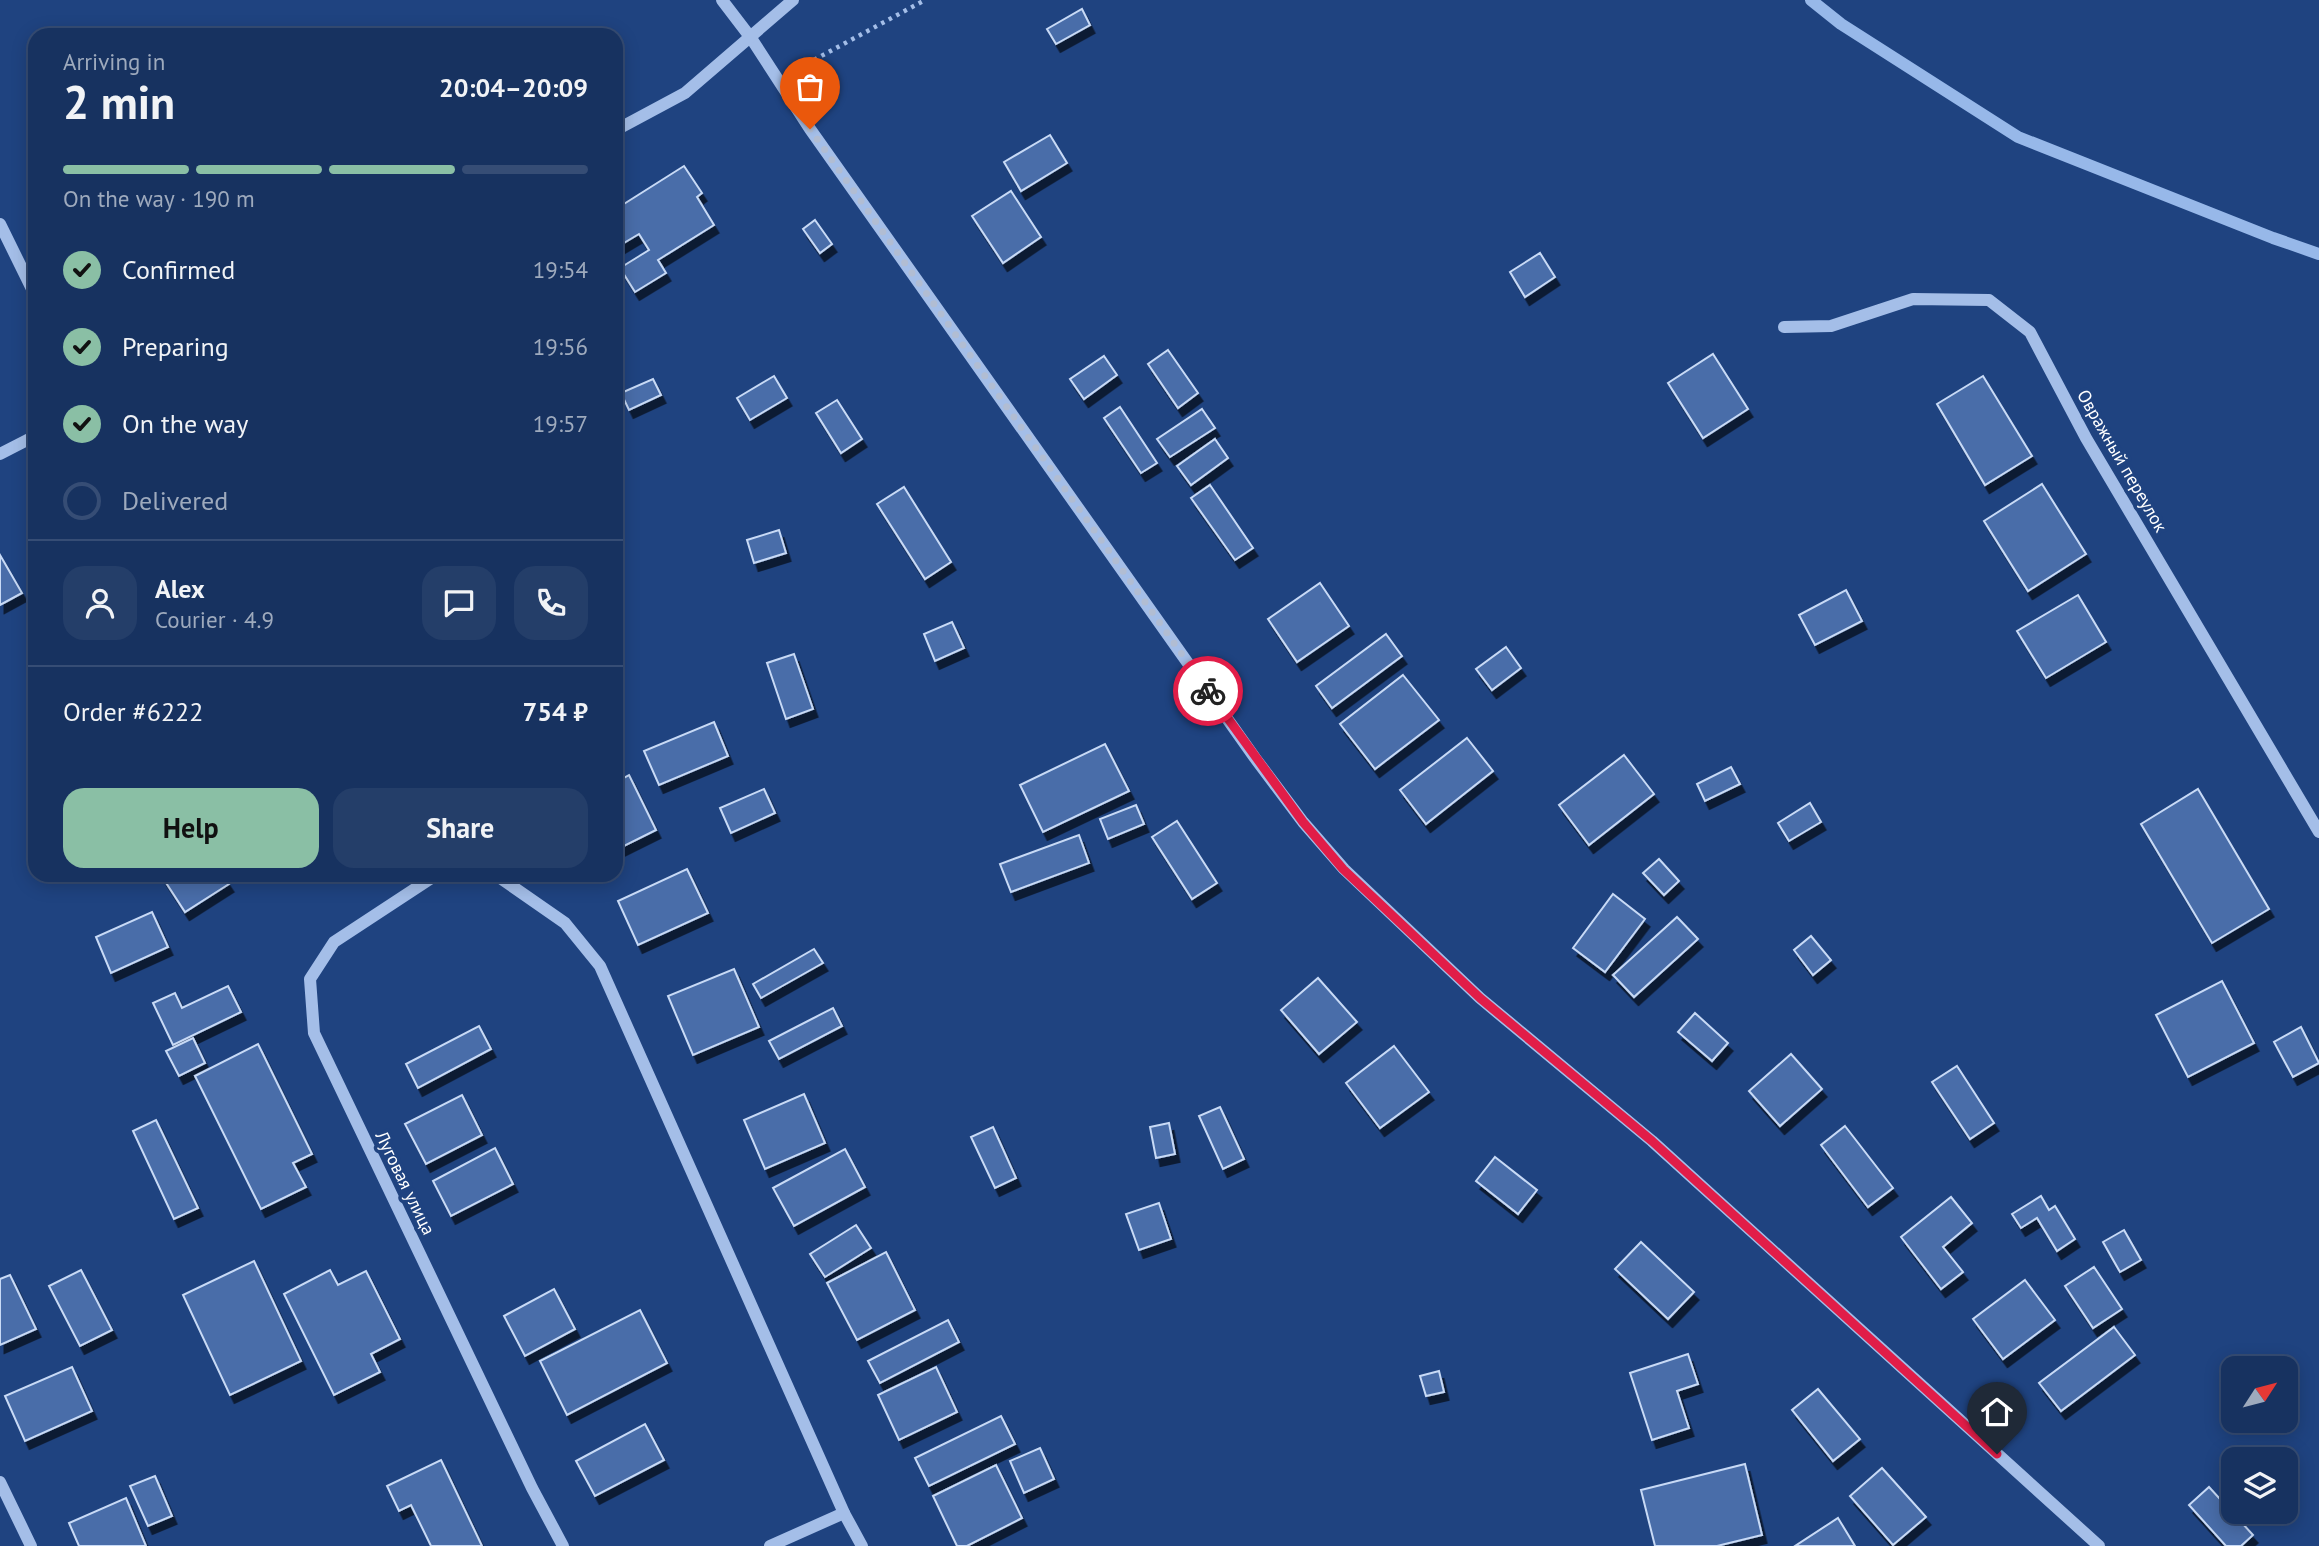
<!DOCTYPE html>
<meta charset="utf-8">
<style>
body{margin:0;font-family:"PT Sans",sans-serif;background:#243e69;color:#f1f3f6;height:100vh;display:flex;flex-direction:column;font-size:26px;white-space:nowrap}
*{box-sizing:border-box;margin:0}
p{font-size:23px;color:#9eaabd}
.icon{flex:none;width:38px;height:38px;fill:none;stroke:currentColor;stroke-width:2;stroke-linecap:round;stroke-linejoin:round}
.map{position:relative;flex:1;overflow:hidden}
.panel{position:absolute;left:28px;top:28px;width:595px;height:854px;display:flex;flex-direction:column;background:#173260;border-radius:21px;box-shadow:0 4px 18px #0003,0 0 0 2px #364d75}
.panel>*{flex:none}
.needle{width:46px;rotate:54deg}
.controls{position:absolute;left:2221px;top:1356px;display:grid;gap:14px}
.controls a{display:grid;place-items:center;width:77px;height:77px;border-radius:14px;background:#173260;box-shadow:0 4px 18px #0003,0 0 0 2px #364d75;font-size:35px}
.pin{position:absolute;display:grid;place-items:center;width:60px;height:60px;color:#fff;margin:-72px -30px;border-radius:50% 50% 50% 0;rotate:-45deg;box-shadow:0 0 7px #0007}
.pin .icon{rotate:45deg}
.courier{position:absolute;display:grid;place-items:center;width:70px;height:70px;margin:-35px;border:5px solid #e11d48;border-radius:50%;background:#fff;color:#222;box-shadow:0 2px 9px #0007}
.overview em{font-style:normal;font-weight:800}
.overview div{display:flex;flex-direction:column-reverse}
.overview{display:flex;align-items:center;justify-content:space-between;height:119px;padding:0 35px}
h1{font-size:46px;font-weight:800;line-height:52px}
.bar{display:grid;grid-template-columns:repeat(4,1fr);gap:10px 7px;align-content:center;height:84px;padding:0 35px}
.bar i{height:9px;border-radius:5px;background:#364d75}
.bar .active{background:#8abfa5}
.bar p{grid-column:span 4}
.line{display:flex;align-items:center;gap:18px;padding:0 35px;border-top:2px solid #364d75}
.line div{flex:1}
.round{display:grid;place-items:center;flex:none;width:74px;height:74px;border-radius:21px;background:#243e69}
ol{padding:0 35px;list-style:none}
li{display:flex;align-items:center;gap:21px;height:77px}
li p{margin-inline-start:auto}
li .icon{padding:7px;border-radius:50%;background:#8abfa5;color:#111;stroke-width:4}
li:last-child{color:#9eaabd}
li i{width:38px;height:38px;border:4px solid #364d75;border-radius:50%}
.action{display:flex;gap:14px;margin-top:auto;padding:14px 35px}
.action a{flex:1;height:80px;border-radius:21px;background:#8abfa5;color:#111;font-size:28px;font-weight:800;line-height:80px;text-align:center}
.action a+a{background:#243e69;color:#f1f3f6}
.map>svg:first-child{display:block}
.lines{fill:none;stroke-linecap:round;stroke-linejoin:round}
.stream{stroke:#97b8e9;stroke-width:12}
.building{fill:#486da9;stroke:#c8daf6;stroke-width:2;filter:url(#shadow)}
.path{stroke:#a4bee8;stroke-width:4.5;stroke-dasharray:3.5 5;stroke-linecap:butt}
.minor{stroke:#a4bee8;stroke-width:12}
.done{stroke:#b1bdd3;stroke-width:7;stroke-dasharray:0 12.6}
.route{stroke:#e11d48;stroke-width:9}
.labels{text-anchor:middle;stroke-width:7;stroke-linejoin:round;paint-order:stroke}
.street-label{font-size:18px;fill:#fff;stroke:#1f4380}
</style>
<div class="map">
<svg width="2319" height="1546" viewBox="0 0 2319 1546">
<defs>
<filter id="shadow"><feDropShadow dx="4.5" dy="8" stdDeviation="0" flood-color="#0009"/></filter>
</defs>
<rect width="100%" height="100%" fill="#1f4380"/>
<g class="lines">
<polyline class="stream" points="1811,0 1841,24 2018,137 2273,238 2319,254"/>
</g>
<g class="building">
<polygon points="1082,9 1090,25 1056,44 1047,29"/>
<polygon points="1050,135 1067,163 1021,191 1004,162"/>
<polygon points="684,166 702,193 697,197 714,225 658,260 666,273 635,292 620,268 649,250 639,234 617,247 616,209"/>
<polygon points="1011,191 1041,237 1003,263 972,216"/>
<polygon points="815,220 832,244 820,253 803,229"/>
<polygon points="1540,253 1555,277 1525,297 1510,272"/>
<polygon points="1168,350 1198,393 1178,408 1148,364"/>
<polygon points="1713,354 1748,409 1703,438 1668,383"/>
<polygon points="1104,356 1117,375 1084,399 1070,379"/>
<polygon points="774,376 787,398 750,420 737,398"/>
<polygon points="1983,376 2032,456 1985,485 1937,404"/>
<polygon points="653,379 661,395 629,410 621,393"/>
<polygon points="837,400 862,439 841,453 816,413"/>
<polygon points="1120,407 1157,463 1141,473 1104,418"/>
<polygon points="1202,409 1215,428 1170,457 1157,439"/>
<polygon points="1215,439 1228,458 1191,485 1177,466"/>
<polygon points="2042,484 2086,554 2028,591 1984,521"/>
<polygon points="1210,485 1253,548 1235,560 1191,498"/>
<polygon points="904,487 951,562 925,579 877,504"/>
<polygon points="779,530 786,553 754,563 747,540"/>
<polygon points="0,555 22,593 0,605"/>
<polygon points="1320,583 1349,626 1297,662 1268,619"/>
<polygon points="1846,590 1862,621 1815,645 1799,615"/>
<polygon points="2078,595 2106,642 2046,678 2017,631"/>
<polygon points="952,622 964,648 935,661 924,634"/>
<polygon points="1386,634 1402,656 1332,708 1316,686"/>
<polygon points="1506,647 1521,668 1492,690 1476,669"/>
<polygon points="794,654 813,709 786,719 767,663"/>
<polygon points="1403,675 1439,720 1375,769 1340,724"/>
<polygon points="714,722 728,756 659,785 644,751"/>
<polygon points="1467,738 1493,771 1426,824 1400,790"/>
<polygon points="1105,744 1129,791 1043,832 1020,785"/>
<polygon points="1624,755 1654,794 1589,845 1559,805"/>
<polygon points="1731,767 1740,784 1705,801 1697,784"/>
<polygon points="629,775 656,830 616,850 616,782"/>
<polygon points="764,789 775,813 731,833 720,808"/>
<polygon points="2198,789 2269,909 2212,943 2141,824"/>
<polygon points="1810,803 1821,822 1789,841 1778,823"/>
<polygon points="1136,805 1144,824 1108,839 1100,819"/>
<polygon points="1177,821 1217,883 1192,899 1152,837"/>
<polygon points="1079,835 1089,863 1011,892 1000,864"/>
<polygon points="1659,859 1679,881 1664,895 1643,873"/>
<polygon points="687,869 708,913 638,945 618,901"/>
<polygon points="161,875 223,875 229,884 185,912"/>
<polygon points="1613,894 1645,919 1605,972 1573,948"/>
<polygon points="152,912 168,947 111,973 96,937"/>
<polygon points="1677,917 1698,939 1634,997 1613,975"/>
<polygon points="1811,936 1831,960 1813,975 1794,950"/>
<polygon points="814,949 823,963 761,998 753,984"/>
<polygon points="734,969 759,1027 693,1055 668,996"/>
<polygon points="1318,978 1357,1022 1319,1054 1281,1010"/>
<polygon points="2222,981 2254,1043 2188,1077 2156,1015"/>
<polygon points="228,986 241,1012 173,1045 153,1003 175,993 182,1008"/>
<polygon points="833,1008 842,1026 779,1059 769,1041"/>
<polygon points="1695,1013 1728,1043 1712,1061 1678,1032"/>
<polygon points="479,1026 491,1049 418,1088 406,1064"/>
<polygon points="2301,1027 2319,1063 2293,1077 2274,1042"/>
<polygon points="193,1038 205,1063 179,1076 166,1051"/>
<polygon points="258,1044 312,1154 293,1163 306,1187 261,1209 195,1076"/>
<polygon points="1394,1046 1429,1092 1380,1128 1346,1083"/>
<polygon points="1791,1054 1822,1089 1780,1126 1749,1091"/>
<polygon points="1957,1066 1994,1123 1970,1139 1932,1082"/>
<polygon points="804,1094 825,1143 765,1169 744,1120"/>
<polygon points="462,1095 482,1135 426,1164 405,1124"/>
<polygon points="1220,1107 1244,1159 1223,1169 1199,1116"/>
<polygon points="156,1120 198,1208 174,1219 133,1131"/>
<polygon points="1169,1123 1175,1154 1156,1158 1150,1127"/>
<polygon points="1845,1126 1893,1188 1868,1207 1821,1145"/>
<polygon points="993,1127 1016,1178 995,1188 971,1137"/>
<polygon points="495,1148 513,1184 451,1216 433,1181"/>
<polygon points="845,1149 865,1187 794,1226 773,1188"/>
<polygon points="1495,1157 1537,1190 1518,1214 1476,1181"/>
<polygon points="2041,1196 2049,1210 2055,1206 2075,1239 2057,1251 2037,1218 2021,1228 2012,1214"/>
<polygon points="1951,1197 1972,1223 1943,1247 1963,1272 1941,1289 1901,1237"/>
<polygon points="1159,1203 1171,1239 1139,1250 1126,1214"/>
<polygon points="856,1225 871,1248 825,1277 810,1254"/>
<polygon points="2124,1230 2141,1260 2120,1272 2103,1242"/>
<polygon points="1641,1242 1694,1292 1668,1319 1615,1269"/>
<polygon points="886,1252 915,1310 857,1340 827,1283"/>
<polygon points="254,1261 301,1361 230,1395 183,1295"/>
<polygon points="2094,1267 2122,1309 2093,1328 2065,1286"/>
<polygon points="81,1270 112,1330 80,1346 49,1286"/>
<polygon points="330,1270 338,1285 366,1271 400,1339 371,1354 380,1372 334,1395 284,1294"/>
<polygon points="10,1275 36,1329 0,1345 0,1279"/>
<polygon points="2025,1280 2055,1320 2003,1359 1973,1319"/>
<polygon points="554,1289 575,1329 525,1356 504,1316"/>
<polygon points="640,1310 667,1363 567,1415 540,1361"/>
<polygon points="948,1320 959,1342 880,1383 868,1361"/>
<polygon points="2114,1327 2135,1355 2061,1411 2039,1383"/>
<polygon points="1688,1354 1698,1384 1677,1391 1689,1428 1652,1440 1630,1373"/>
<polygon points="72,1367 92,1411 25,1441 5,1396"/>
<polygon points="936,1367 957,1412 899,1440 878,1395"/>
<polygon points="1439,1371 1444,1392 1426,1396 1420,1376"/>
<polygon points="1818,1389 1860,1439 1833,1461 1792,1410"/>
<polygon points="1001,1416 1015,1444 929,1486 915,1458"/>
<polygon points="645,1424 664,1460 595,1496 576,1461"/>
<polygon points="1040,1448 1054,1479 1024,1493 1010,1461"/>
<polygon points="441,1460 482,1546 431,1546 411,1505 399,1511 387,1486"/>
<polygon points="1745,1464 1762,1535 1717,1546 1655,1546 1641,1490"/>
<polygon points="996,1465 1022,1518 967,1546 957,1546 933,1496"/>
<polygon points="1882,1468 1926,1517 1893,1545 1850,1496"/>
<polygon points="155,1476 172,1516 148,1526 130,1486"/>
<polygon points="2209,1487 2253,1535 2241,1546 2226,1546 2189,1505"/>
<polygon points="126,1498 146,1546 79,1546 69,1523"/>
<polygon points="1838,1518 1855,1546 1795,1546"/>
</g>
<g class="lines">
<polyline class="path" points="799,68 925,0"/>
<g class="minor">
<polyline points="722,0 751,38 810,129 1255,758 1303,822 1344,869 1480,998 1652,1141 2099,1546"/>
<polyline points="616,130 685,93 793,0"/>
<polyline points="0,224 35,295"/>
<polyline points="1784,327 1831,326 1913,299 1989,300 2030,332 2086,438 2319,832"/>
<polyline points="0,454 35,436"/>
<polyline points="436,875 334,942 310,979 314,1033 532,1488 563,1546"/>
<polyline points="496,875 565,923 600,966 844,1513 862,1546"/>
<polyline points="0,1482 31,1546"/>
<polyline points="770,1546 844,1513"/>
</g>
</g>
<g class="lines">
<polyline class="done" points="810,129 1208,691"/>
<polyline class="route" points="1208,691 1303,822 1343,869 1480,998 1652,1141 1997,1454"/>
</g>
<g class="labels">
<g class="street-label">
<text transform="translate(2122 461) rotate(60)" y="6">Овражный переулок</text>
<text transform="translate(405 1183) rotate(64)" y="6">Луговая улица</text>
</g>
</g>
</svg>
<div class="controls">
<a><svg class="needle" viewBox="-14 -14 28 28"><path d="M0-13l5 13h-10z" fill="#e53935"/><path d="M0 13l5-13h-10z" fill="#9eaabd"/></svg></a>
<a><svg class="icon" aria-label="layers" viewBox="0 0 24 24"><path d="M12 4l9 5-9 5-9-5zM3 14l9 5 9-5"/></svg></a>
</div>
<div class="pin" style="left:810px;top:129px;background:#ea580c"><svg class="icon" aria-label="bag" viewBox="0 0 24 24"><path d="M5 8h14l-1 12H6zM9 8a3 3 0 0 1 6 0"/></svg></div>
<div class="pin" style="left:1997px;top:1454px;background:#1f2937"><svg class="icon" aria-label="home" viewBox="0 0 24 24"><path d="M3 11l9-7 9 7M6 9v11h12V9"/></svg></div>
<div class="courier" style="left:1208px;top:691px"><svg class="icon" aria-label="bike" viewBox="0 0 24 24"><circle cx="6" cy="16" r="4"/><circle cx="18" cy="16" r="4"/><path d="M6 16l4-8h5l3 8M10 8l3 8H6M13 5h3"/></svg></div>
<section class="panel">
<div class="overview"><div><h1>2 min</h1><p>Arriving in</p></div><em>20:04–20:09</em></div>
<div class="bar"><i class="active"></i><i class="active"></i><i class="active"></i><i></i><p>On the way · 190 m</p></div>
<ol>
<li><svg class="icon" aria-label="check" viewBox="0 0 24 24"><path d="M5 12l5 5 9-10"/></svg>Confirmed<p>19:54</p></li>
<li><svg class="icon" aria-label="check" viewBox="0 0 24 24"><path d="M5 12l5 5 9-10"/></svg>Preparing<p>19:56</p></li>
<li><svg class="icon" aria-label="check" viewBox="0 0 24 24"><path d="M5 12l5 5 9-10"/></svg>On the way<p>19:57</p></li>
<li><i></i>Delivered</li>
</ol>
<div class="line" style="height:126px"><a class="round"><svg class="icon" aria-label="person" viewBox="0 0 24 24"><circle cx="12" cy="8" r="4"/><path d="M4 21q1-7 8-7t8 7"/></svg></a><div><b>Alex</b><p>Courier · 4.9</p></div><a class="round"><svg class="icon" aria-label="chat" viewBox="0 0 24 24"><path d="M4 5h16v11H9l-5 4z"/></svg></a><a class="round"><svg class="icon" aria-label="phone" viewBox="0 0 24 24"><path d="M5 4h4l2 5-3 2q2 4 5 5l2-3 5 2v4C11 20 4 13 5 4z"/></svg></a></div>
<div class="line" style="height:91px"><div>Order #6222</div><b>754 ₽</b></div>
<div class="action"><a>Help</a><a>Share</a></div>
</section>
</div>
